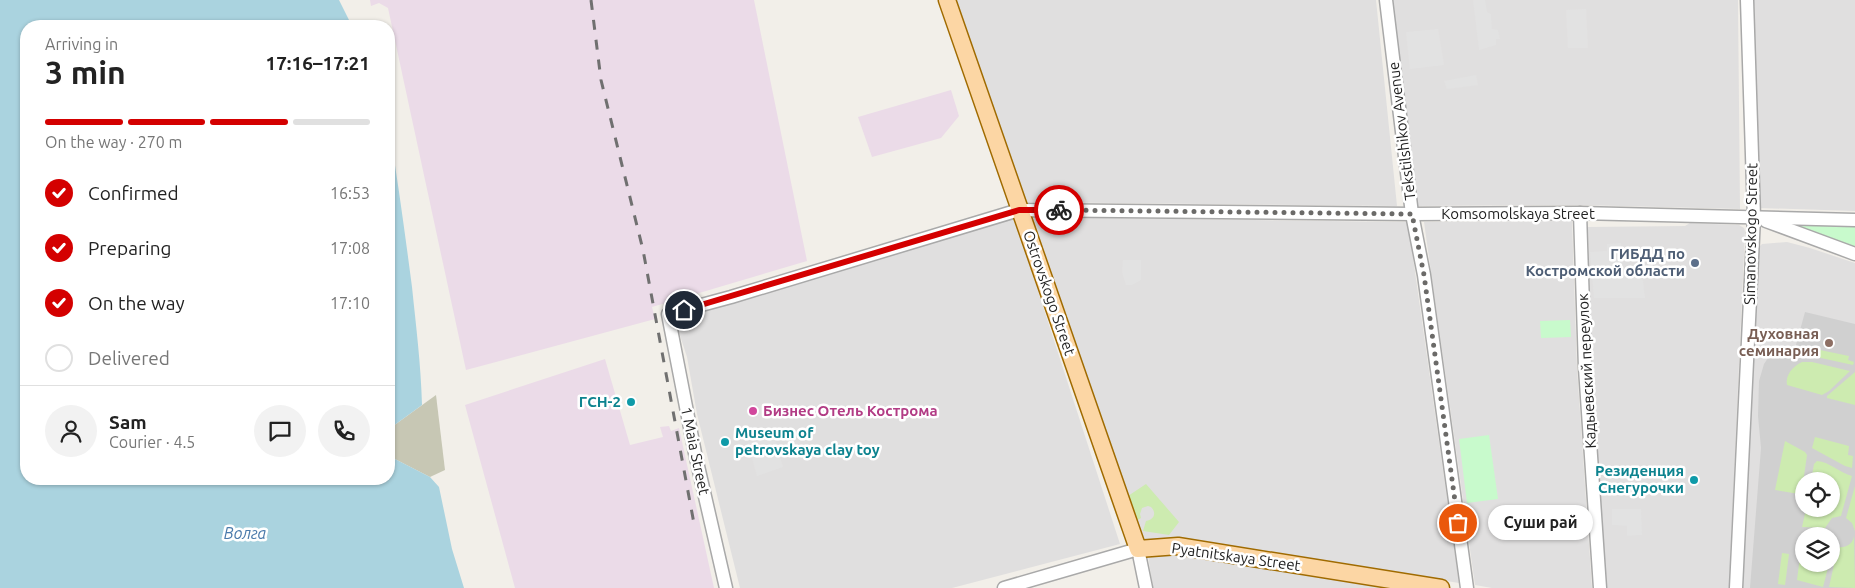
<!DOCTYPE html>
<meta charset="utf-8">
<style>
body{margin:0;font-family:Ubuntu,sans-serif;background:#f2f2f2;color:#222;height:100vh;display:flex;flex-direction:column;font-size:19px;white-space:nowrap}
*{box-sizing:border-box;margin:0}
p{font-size:16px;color:#767676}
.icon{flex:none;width:28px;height:28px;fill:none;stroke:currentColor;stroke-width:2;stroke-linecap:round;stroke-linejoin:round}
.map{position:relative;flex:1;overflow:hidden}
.panel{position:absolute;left:20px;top:20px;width:375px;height:465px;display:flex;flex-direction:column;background:#fff;border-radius:20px;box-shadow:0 1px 4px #0004}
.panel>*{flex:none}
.buttons{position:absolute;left:1795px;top:472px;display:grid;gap:10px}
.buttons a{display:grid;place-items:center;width:45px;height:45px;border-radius:50%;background:#fff;box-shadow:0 1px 4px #0004;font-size:25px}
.pin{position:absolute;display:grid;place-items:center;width:42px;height:42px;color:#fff;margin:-21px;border:2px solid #fff;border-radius:50%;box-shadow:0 1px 5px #0007}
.courier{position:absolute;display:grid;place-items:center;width:50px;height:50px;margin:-25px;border:4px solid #d40000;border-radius:50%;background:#fff;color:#222;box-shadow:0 1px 6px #0007}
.bubble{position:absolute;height:35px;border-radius:18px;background:#fff;box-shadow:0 1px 4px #0004;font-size:16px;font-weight:700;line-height:35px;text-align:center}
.head em{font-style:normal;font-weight:700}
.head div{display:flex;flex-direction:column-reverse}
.head{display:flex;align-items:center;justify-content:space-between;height:85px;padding:0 25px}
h1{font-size:32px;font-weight:700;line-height:38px}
.bar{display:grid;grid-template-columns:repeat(4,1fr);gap:8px 5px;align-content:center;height:60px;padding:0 25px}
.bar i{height:6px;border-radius:4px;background:#e0e0e0}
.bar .current{background:#d40000}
.bar p{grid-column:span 4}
.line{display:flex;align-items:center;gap:12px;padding:0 25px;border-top:1px solid #e0e0e0}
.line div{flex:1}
.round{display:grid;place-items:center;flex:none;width:52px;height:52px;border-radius:26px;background:#f2f2f2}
ol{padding:0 25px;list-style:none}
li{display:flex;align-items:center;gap:15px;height:55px}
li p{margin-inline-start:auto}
li .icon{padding:5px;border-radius:50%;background:#d40000;color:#fff;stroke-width:4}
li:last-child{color:#767676}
li i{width:28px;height:28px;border:2px solid #e0e0e0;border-radius:50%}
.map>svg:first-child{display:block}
.residential{fill:#e0dfdf;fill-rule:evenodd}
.industrial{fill:#ebdbe8}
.religious{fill:#d0d0d0;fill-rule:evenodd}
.construction{fill:#c7c7b4}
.grass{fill:#cdebb0}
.park{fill:#c8facc}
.parking{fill:#e2e2e2}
.water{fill:#aad3df}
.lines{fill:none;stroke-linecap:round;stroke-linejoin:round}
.minor-casing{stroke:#a9a9a9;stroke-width:15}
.major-casing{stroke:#a06b00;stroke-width:19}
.minor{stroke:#fff;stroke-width:12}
.major{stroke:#fcd6a4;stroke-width:16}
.rail{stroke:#707070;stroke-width:3;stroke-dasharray:10 10;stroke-linecap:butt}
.done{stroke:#6b6a68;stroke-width:5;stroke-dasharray:0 9}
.route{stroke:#d40000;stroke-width:6}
.service-dot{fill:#5c6f8a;stroke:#fff;stroke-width:2}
.education-dot{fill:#8d6e63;stroke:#fff;stroke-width:2}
.culture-dot{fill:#0f9aa8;stroke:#fff;stroke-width:2}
.hotel-dot{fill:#d1479c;stroke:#fff;stroke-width:2}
.labels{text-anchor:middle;stroke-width:5;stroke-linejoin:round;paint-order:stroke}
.street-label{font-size:15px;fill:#222;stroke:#fff}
.service-label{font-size:15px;font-weight:bold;fill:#4e5e75;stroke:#fff;text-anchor:end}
.education-label{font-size:15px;font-weight:bold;fill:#785e54;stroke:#fff;text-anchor:end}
.culture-label{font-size:15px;font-weight:bold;fill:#0d838f;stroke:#fff;text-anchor:end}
.hotel-label{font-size:15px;font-weight:bold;fill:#b23c85;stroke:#fff;text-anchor:start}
.water-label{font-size:16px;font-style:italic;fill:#4a7aab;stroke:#fff}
</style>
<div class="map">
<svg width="1855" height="588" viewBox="0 0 1855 588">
<rect width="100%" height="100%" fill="#f2efe9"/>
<g class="residential">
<polygon points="955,0 1376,0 1397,206 1025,202"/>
<polygon points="1389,0 1738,0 1740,209 1580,205 1417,206"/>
<polygon points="1754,0 1855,0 1855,211 1759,208"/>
<polygon points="1014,217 1120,544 952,588 740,588 697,414 687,357 675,320"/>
<polygon points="1030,217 1408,222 1459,583 1179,538 1139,540"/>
<polygon points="1572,221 1577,368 1592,588 1492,588 1475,585 1424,222"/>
<polygon points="1690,223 1739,225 1744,228 1745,231 1729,588 1605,588 1593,418 1588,227 1685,226"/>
<path d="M1787,242L1810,248L1855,263V588H1743L1759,247L1762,244ZM1804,481H1831V509H1804ZM1804,536H1831V564H1804Z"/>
<polygon points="1177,554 1392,588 1153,588 1148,556"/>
</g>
<g class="industrial">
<polygon points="370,0 754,0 807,261 652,307 655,319 466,370 388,8 379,3 371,6"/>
<polygon points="951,90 959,116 941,138 872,157 858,117"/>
<polygon points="605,359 630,445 663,437 660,427 669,426 671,431 679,428 714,588 515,588 465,405"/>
</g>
<path class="religious" d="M1805,312L1855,324V588H1750L1761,448L1758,416L1759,381L1764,364L1770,355H1788L1794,352ZM1804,481H1831V509H1804ZM1804,536H1831V564H1804Z"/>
<polygon class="construction" points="436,395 445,470 430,477 389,456 389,429"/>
<g class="grass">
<polygon points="1801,346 1849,356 1848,360 1854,362 1853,365 1798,353"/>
<path d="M1802,362H1812L1850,371L1829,391L1822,395L1787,385C1785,375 1793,366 1802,362Z"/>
<polygon points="1855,372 1855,405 1827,398 1827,396"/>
<polygon points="1815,437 1849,446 1848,455 1853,456 1852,468 1845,466 1812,448"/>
<polygon points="1785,441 1805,452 1807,455 1802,490 1799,494 1775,490"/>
<path d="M1817,461C1830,462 1840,473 1852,476L1841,516L1832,518L1825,528L1802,527L1806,509H1831V481H1811L1814,464Z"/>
<path d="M1146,484L1179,522L1169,535L1143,531L1146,521C1154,520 1157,513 1151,507L1148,506L1142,508L1140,514L1141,518L1136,521L1128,496Z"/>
<polygon points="1855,486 1855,531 1852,523 1846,518"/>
<polygon points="1803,533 1825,534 1826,536 1804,536 1804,564 1829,564 1823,587 1797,580"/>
<path d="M1854,536L1855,588L1829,587L1838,547C1846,548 1853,544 1854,536Z"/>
<polygon points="1782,553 1789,554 1785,585 1778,584"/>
</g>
<g class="park">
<polygon points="1801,222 1855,224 1855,251 1799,231"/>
<polygon points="1570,320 1571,337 1541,338 1540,321"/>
<polygon points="1489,435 1498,499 1467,503 1459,439"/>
</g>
<g class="parking">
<polygon points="1473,0 1485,0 1487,12 1491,14 1492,29 1498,30 1500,39 1496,39 1496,45 1479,50"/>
<polygon points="1586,9 1588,48 1568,48 1566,10"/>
<polygon points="1438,29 1444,65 1410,69 1406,32"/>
<polygon points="1476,75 1478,85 1447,89 1444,81"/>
<polygon points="1621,243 1623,273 1642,272 1645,298 1594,298 1590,252 1607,251 1607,244"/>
<polygon points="1123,260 1141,260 1141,280 1132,285 1126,285 1122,272"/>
<polygon points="774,436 783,467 757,476 748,443"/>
<polygon points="1612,509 1641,509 1642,535 1627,536 1627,526 1612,525"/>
</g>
<g class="water">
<polygon points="0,0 339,0 352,26 26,26 26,479 389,479 389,456 430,477 439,487 452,549 464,588 0,588"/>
<path d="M389,128C398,181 405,234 412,287C416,326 421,365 422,405L389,429Z"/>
</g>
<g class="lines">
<defs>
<g id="minor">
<polyline points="1386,0 1412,214 1424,275 1467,588"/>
<polyline points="1580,213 1585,368 1600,588"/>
<polyline points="1766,221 1855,254"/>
<polyline points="726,588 695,453 668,314 731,297 1019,210 1412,214 1580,213 1855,220"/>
<polyline points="1004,588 1138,549 1146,588"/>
<polyline points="1736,588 1754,217 1747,0"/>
</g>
<polyline id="major" points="947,0 1138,549 1178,546 1441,588"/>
</defs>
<use href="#minor" class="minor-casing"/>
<use href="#major" class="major-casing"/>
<use href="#minor" class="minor"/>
<use href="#major" class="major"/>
<polyline class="rail" points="591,0 601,80 643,250 695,529"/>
</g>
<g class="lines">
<polyline class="done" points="1059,210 1412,214 1424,275 1458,523"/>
<polyline class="route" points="684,310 1019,210 1059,210"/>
</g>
<circle class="service-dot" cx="1695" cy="263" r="5"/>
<circle class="education-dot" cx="1829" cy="343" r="5"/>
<g class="culture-dot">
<circle cx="631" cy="402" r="5"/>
<circle cx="725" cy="442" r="5"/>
<circle cx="1694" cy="480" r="5"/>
</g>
<circle class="hotel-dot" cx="753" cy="411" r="5"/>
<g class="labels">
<g class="street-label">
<text transform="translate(1402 131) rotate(-97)" y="5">Tekstilshikov Avenue</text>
<text x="1518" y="219">Komsomolskaya Street</text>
<text transform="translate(1751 234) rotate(-89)" y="5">Simanovskogo Street</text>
<text transform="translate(1049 293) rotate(71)" y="5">Ostrovskogo Street</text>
<text transform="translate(1587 371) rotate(-93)" y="5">Кадыевский переулок</text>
<text transform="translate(695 451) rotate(78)" y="5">1 Maia Street</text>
<text transform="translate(1236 557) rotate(8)" y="5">Pyatnitskaya Street</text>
</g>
<g class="service-label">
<text x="1685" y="259">ГИБДД по<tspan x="1685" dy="17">Костромской области</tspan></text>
</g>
<g class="education-label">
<text x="1819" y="339">Духовная<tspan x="1819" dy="17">семинария</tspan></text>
</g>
<g class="culture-label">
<text x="621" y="407">ГСН-2</text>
<text x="735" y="438" text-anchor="start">Museum of<tspan x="735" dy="17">petrovskaya clay toy</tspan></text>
<text x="1684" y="476">Резиденция<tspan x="1684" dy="17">Снегурочки</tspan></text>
</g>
<g class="hotel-label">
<text x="763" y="416">Бизнес Отель Кострома</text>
</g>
<g class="water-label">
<text x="245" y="539">Волга</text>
</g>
</g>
</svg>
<div class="buttons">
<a><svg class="icon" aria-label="locate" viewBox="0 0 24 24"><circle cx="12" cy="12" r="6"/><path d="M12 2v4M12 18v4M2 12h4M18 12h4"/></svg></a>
<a><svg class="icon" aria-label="layers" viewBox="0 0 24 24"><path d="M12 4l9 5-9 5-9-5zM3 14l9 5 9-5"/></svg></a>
</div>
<div class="pin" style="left:1458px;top:523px;background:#ea580c"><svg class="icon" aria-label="bag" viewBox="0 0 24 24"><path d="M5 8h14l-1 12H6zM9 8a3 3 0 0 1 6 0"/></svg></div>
<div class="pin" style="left:684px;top:310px;background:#1f2937"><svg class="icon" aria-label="home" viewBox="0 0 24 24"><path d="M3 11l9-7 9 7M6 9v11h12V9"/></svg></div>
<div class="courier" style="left:1059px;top:210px"><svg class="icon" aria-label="bike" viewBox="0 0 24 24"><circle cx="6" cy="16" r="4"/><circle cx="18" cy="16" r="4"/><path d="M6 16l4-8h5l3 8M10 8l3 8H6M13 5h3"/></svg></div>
<div class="bubble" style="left:1488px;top:505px;width:105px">Суши рай</div>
<section class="panel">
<div class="head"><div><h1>3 min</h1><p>Arriving in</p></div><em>17:16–17:21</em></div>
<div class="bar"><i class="current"></i><i class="current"></i><i class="current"></i><i></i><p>On the way · 270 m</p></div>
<ol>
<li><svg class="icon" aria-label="check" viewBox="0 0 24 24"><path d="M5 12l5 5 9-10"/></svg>Confirmed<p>16:53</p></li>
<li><svg class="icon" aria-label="check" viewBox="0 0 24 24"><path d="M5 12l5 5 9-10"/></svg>Preparing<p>17:08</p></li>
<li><svg class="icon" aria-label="check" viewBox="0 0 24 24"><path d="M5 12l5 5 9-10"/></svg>On the way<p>17:10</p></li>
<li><i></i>Delivered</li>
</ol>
<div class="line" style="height:90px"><a class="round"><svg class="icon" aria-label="person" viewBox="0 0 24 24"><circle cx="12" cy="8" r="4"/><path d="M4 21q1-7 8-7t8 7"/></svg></a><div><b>Sam</b><p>Courier · 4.5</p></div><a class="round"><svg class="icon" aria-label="chat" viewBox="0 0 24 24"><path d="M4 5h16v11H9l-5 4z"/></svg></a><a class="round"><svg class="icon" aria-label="phone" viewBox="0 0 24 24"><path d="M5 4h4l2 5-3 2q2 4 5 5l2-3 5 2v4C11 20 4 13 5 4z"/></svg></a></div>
</section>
</div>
